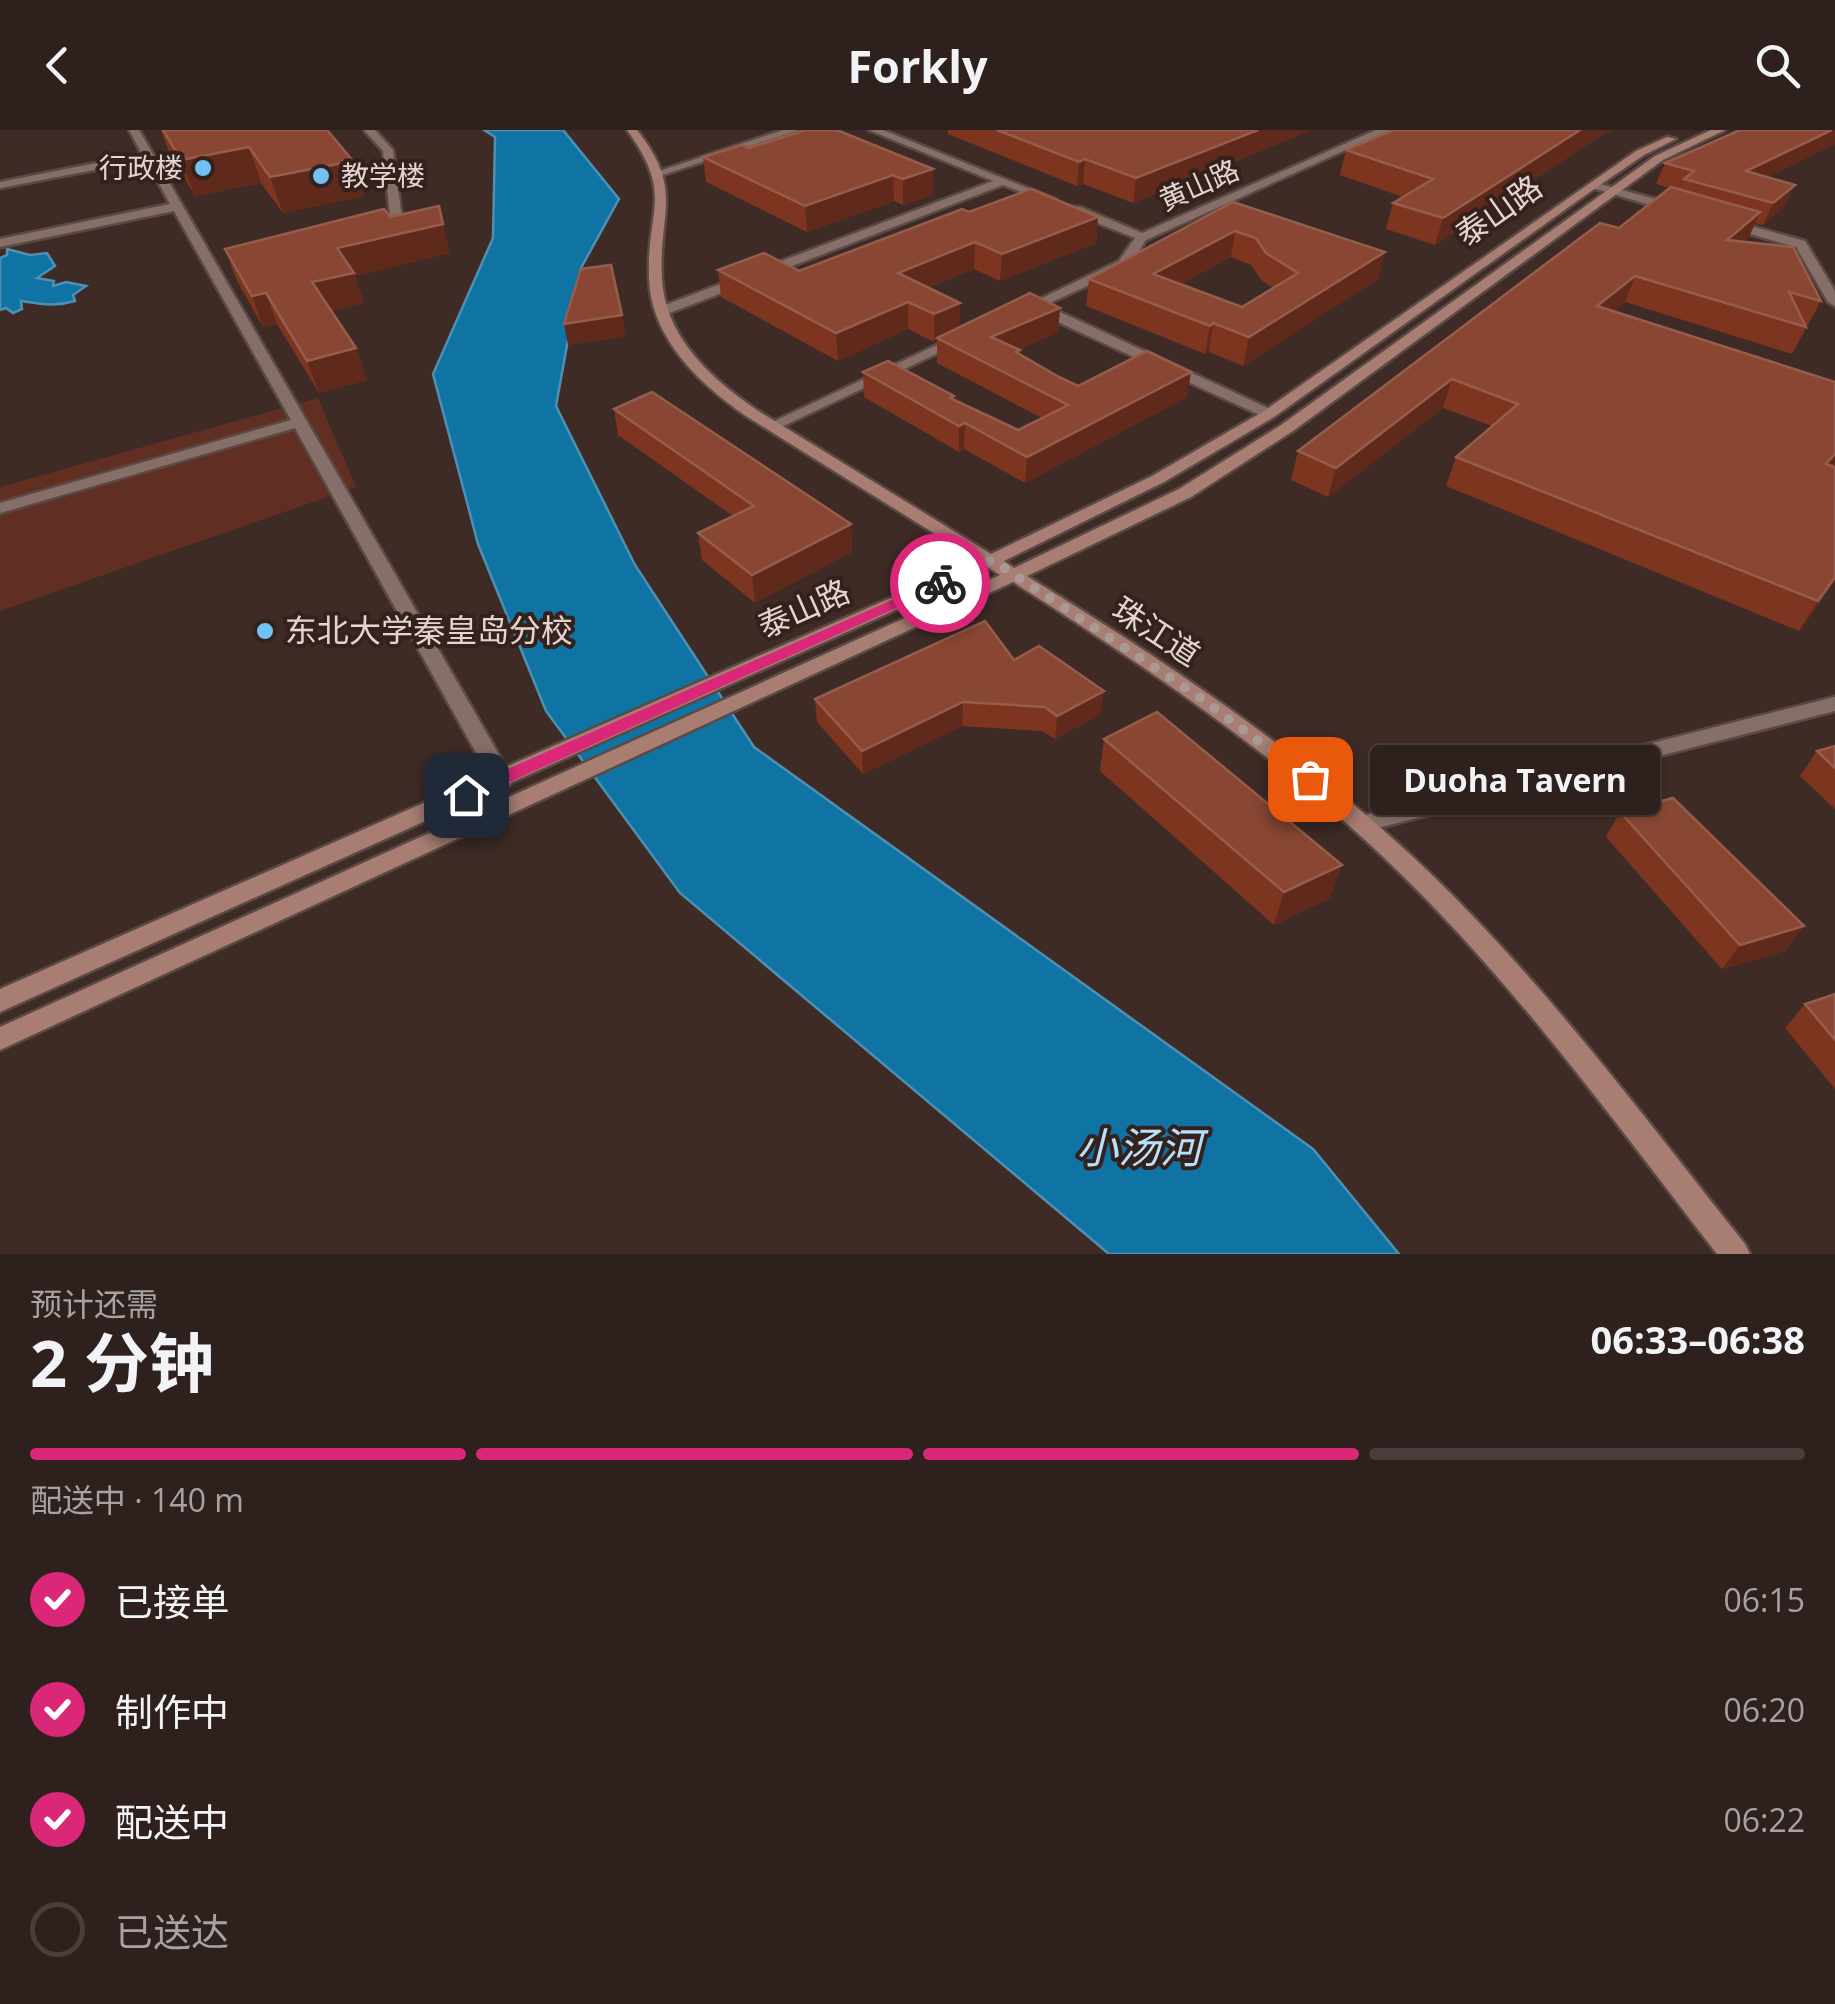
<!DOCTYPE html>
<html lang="zh">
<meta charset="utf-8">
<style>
body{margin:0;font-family:"Open Sans","Noto Sans SC",sans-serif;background:#3a2d29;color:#f1f3f6;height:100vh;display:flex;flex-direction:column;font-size:38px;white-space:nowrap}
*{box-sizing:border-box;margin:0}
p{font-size:32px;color:#a7a3a3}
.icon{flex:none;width:55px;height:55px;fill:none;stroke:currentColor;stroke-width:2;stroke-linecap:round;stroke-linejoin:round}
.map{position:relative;height:1124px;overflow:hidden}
.details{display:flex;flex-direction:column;background:#2e201c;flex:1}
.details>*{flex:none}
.pin{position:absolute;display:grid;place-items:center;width:85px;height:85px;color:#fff;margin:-42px;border-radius:20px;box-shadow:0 5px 15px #0006}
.courier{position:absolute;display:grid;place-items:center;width:100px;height:100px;margin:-50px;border:8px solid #db2777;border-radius:50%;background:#fff;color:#222;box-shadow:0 2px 12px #0007}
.bubble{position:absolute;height:70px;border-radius:10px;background:#2e201c;box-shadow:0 2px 8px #0004,0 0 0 2px #493e3b;font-size:32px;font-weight:700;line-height:70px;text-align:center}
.overview em{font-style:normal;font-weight:700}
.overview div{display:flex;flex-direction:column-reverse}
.overview{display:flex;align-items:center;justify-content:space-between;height:170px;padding:0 30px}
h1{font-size:65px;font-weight:700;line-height:75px}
.bar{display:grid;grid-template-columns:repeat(4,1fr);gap:15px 10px;align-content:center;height:120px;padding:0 30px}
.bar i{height:12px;border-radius:8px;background:#493e3b}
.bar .selected{background:#db2777}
.bar p{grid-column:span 4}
ol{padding:0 30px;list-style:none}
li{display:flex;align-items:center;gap:30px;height:110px}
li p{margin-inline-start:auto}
li .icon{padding:10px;border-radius:50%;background:#db2777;color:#fff;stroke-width:4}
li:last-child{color:#a7a3a3}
li i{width:55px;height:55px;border:5px solid #493e3b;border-radius:50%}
header{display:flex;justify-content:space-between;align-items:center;height:130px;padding:0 30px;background:#2e201c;font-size:45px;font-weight:700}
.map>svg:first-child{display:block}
.green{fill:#612f22}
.water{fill:#0f73a4;stroke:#4e90b2;stroke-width:2.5}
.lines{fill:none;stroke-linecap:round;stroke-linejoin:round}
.street-casing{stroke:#5a4945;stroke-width:5}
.secondary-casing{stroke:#5a4945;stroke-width:5}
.street{fill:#866f68;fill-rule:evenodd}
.secondary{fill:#a87e72;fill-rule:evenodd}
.wall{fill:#7d3520;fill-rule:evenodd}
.shaded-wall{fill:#5f2a1b}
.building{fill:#884633;stroke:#965d4c;stroke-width:2.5;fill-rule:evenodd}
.route{fill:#db2777}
.done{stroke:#a99a95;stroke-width:10;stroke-dasharray:0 18}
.poi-dot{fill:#70c1f4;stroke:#34211c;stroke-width:4}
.labels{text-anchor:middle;stroke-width:8;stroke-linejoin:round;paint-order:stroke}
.far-poi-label{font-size:28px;fill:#e2d5d1;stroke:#34211c;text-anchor:end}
.far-street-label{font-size:28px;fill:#e2d5d1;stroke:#34211c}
.street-label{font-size:32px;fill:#e2d5d1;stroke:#34211c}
.poi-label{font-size:32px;fill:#e2d5d1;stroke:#34211c;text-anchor:start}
.near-water-label{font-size:42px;font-style:italic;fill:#b7e0fb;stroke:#34211c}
</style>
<header><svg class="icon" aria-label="back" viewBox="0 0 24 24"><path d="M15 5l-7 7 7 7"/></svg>Forkly<svg class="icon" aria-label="search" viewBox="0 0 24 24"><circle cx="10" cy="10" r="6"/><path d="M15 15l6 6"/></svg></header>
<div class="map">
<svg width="1835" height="1124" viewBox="0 0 1835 1124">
<rect width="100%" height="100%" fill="#3e2b26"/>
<polygon class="green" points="318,268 356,357 0,481 0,357"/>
<g class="water">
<polygon points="484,0 563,0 619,69 581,138 556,276 635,435 754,617 1313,1019 1399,1124 1109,1124 680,763 546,581 478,414 433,244 493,108 495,7"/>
<path d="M7,119L30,125L47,123L55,136L37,148L54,151L53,156L66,152L86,156L73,165L75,171C55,177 41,174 21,171L22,179L13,183L6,178L0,180V128L7,125Z"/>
</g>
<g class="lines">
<defs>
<g id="street">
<polygon points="129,0 139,0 513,649 510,655 494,655 295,298 0,383 0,373 291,290 174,81 0,117 0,109 170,74 146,30 0,58 0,52 142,24"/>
<polygon points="364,0 375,0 393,20 403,96 384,105 378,101 391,94 383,21"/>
<polygon points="783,0 799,0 663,45 653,43"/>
<polygon points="869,0 883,0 1055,69 1045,71 1003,55 667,184 657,184 657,178 993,51"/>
<polygon points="1376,0 1390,0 1146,110 1129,137 1045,175 1274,281 1274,287 1264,287 1034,181 1024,184 1017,180 1119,131 1135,108 1072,83 1072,77 1080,77 1142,103"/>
<polygon points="1593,52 1681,76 1683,79 1677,83 1589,57 1587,55"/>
<polygon points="1729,90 1805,111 1835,161 1835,176 1828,172 1796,117 1725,97 1725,91"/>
<polygon points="956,206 968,209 779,298 774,300 766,295"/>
<polygon points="1835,567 1835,581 1362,702 1354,700 1351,694 1354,688 1362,686"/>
</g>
<path id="secondary" d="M627,0H637C685,61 658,82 662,148C665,209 714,251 760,282L991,424L1152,346L1264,281L1636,21L1667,7L1676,9L1644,25L1597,57L1274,287L1164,352L1004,431L1014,438L1179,359L1281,295L1655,26L1711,0H1725L1663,30L1293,301L1191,367L1027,446C1170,534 1309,627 1430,743C1547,856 1644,987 1745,1114L1750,1124H1717C1621,1000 1528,872 1417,760C1298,639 1156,543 1013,452L0,920V897L1000,445L989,438L0,882V859L977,430L749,288C702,256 651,210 649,148C646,79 675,66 627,0Z"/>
</defs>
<use href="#street" class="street-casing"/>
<use href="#secondary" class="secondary-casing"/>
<use href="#street" class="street"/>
<use href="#secondary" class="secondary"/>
</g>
<g class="wall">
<polygon points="161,0 327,0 364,66 283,83 261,53 195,66 169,22"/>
<polygon points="805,0 933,65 903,75 894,71 807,102 706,52 703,27 749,18"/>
<polygon points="948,0 1312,0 1133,73 1083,54 1077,56 948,4"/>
<polygon points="1393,0 1614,0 1600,6 1435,115 1386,99 1393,73 1403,67 1340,45 1346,20"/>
<polygon points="1835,0 1835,14 1767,47 1784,77 1763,95 1755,93 1749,107 1743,112 1821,171 1792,224 1625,172 1614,181 1835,252 1835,334 1833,337 1835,451 1799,501 1446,356 1456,327 1492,296 1443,278 1328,367 1291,350 1298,321 1619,98 1670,58 1656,54 1665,33"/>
<path d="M1233,72L1385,122L1378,149L1243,236L1209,222L1205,224L1086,176L1089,149ZM1231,127L1251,135L1261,150L1273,158L1242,177L1181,154Z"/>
<polygon points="969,82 1098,87 1096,113 1000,151 974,139 928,158 960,173 960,198 1060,178 1058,202 1018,220 1020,220 1019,224 1059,247 1078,256 1187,267 1025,353 964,319 959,322 864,267 863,242 954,266 954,270 1018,300 1042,288 937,233 937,210 934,212 908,199 838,231 721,167 718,140 799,141"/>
<polygon points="390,87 450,123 355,146 364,173 331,181 356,218 367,250 319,263 277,194 263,197 236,149 225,119"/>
<polygon points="614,279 851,394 852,422 755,473 702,430 698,403 733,386 618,305"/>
<polygon points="1014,530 1101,584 1055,609 1042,601 962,596 863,644 817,592 815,569"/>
<polygon points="1104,609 1330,768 1274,795 1100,641"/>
<polygon points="1835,616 1835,679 1800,646 1817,621"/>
<polygon points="1620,682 1804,796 1785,821 1722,839 1606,707"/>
<polygon points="1835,864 1835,959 1785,898 1805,874"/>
</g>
<g class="shaded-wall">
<polygon points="1258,0 1312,0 1133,73 1136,48"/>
<polygon points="1580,0 1614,0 1600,6 1435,115 1443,88"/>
<polygon points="1832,0 1835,0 1835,14 1736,62 1746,41"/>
<polygon points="249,17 261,53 195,66 181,30"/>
<polygon points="1085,29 1083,54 1077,56 1079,32"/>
<polygon points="353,31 364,66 283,83 270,47"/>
<polygon points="933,39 933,65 903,75 903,49"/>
<polygon points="893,45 894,71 807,102 805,76"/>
<polygon points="1795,55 1784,77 1763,95 1773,73"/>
<polygon points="439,76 450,123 355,146 364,173 323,183 312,152 337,118"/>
<polygon points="1760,82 1749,107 1715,136 1727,110"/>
<polygon points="1098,87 1096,113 1000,151 1002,124"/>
<polygon points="1235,101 1231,127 1149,172 1153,144"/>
<polygon points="975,112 974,139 898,170 898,143"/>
<polygon points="1385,122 1378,149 1243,236 1249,207"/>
<polygon points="1635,146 1625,172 1587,203 1597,176"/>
<polygon points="266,163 277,194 263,197 252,166"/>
<polygon points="908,172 908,199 838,231 836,203"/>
<polygon points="960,173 960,200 937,208 937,210 934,212 934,184"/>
<polygon points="1060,178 1058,202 990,232 991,207"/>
<polygon points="622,185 626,207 568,215 564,194"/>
<polygon points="1213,193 1209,222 1205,224 1210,196"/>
<polygon points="356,218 367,250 319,263 307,231"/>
<polygon points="1191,242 1187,267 1025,353 1027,327"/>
<polygon points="1452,249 1443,278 1328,367 1336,338"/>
<polygon points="965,293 964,319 959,322 959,296"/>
<polygon points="1835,324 1835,334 1810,364 1826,334"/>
<polygon points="851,394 852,422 755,473 752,445"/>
<polygon points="1835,447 1835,451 1799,501 1818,471"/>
<polygon points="1104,561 1101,584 1055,609 1057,586"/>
<polygon points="963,572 962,596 863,644 862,621"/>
<polygon points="1342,735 1330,768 1274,795 1284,762"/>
<polygon points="1804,796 1785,821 1722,839 1740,815"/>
</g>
<g class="building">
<polygon points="163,0 327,0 353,31 270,47 249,17 181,30"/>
<polygon points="805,0 837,0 933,39 903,49 893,45 805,76 703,27 742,15 749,18"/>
<polygon points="997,0 1258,0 1136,48 1085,29 1079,32"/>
<polygon points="1393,0 1580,0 1443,88 1393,73 1433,49 1346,20"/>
<polygon points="1740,0 1832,0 1746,41 1795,55 1773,73 1684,49 1694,41 1665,33"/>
<polygon points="1671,57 1760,82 1727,110 1793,117 1821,171 1789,162 1806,197 1635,146 1597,176 1835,252 1835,324 1826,334 1835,337 1835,447 1818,471 1456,327 1518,274 1452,249 1336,338 1298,321 1600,93 1619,98"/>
<polygon points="1031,59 1098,87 1002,124 975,112 898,143 960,173 934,184 908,172 836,203 718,140 764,123 799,141 962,79 969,82"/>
<path d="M1233,72L1385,122L1249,207L1213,193L1210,196L1089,149ZM1235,101L1256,108L1266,123L1298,143L1242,177L1153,144Z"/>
<polygon points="439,76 443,94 337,118 354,143 312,152 356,218 307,231 266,163 252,166 225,119 384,79 390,87"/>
<polygon points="611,135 622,185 564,194 581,139"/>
<polygon points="1030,163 1060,178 991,207 1020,220 1016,222 1059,247 1078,256 1147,221 1191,242 1027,327 965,293 959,296 863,242 888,231 954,266 950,268 1018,300 1068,275 937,208"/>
<polygon points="652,262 851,394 752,445 698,403 754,376 614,279"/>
<polygon points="985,491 1014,530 1039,516 1104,561 1057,586 1045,577 963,572 862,621 815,569"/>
<polygon points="1157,582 1342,735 1284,762 1104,609"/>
<polygon points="1835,616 1835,638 1817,621"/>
<polygon points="1673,668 1804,796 1740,815 1620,682"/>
<polygon points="1835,864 1835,910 1805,874"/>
</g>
<polygon class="route" points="940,449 945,450 945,456 472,669 466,671 457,665 460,660"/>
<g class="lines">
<polyline class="done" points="940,453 992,430 1195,564 1310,649"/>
</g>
<g class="poi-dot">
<circle cx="203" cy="38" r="10"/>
<circle cx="321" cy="46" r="10"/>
<circle cx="265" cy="501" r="10"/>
</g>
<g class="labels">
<g class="far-poi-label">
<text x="183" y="48">行政楼</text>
<text x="341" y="56" text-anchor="start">教学楼</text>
</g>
<g class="far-street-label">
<text transform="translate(1199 55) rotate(-24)" y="10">黄山路</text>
</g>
<g class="street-label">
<text transform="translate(1499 81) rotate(-35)" y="11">泰山路</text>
<text transform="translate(804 479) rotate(-24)" y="11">泰山路</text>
<text transform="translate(1156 502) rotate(33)" y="11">珠江道</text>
</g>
<g class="poi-label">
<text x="285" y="512">东北大学秦皇岛分校</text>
</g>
<g class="near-water-label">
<text x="1139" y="1033">小汤河</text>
</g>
</g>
</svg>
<div class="pin" style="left:1310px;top:649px;background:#ea580c"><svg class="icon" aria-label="bag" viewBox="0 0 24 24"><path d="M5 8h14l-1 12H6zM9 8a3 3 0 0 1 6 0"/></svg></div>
<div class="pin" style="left:466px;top:665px;background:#1f2937"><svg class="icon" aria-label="home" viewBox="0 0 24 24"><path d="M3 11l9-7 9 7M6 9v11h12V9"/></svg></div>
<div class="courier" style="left:940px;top:453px"><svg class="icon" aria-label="bike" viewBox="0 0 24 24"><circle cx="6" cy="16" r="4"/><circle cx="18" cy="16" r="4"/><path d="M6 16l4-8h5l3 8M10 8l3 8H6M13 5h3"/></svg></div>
<div class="bubble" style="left:1370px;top:615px;width:290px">Duoha Tavern</div>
</div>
<section class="details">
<div class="overview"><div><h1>2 分钟</h1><p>预计还需</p></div><em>06:33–06:38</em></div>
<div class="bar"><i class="selected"></i><i class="selected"></i><i class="selected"></i><i></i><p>配送中 · 140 m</p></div>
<ol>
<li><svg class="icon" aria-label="check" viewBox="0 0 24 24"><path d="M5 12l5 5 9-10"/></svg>已接单<p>06:15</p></li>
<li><svg class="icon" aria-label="check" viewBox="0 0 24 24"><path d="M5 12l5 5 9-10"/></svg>制作中<p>06:20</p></li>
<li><svg class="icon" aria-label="check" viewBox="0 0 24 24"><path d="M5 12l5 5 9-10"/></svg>配送中<p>06:22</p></li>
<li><i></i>已送达</li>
</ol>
</section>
